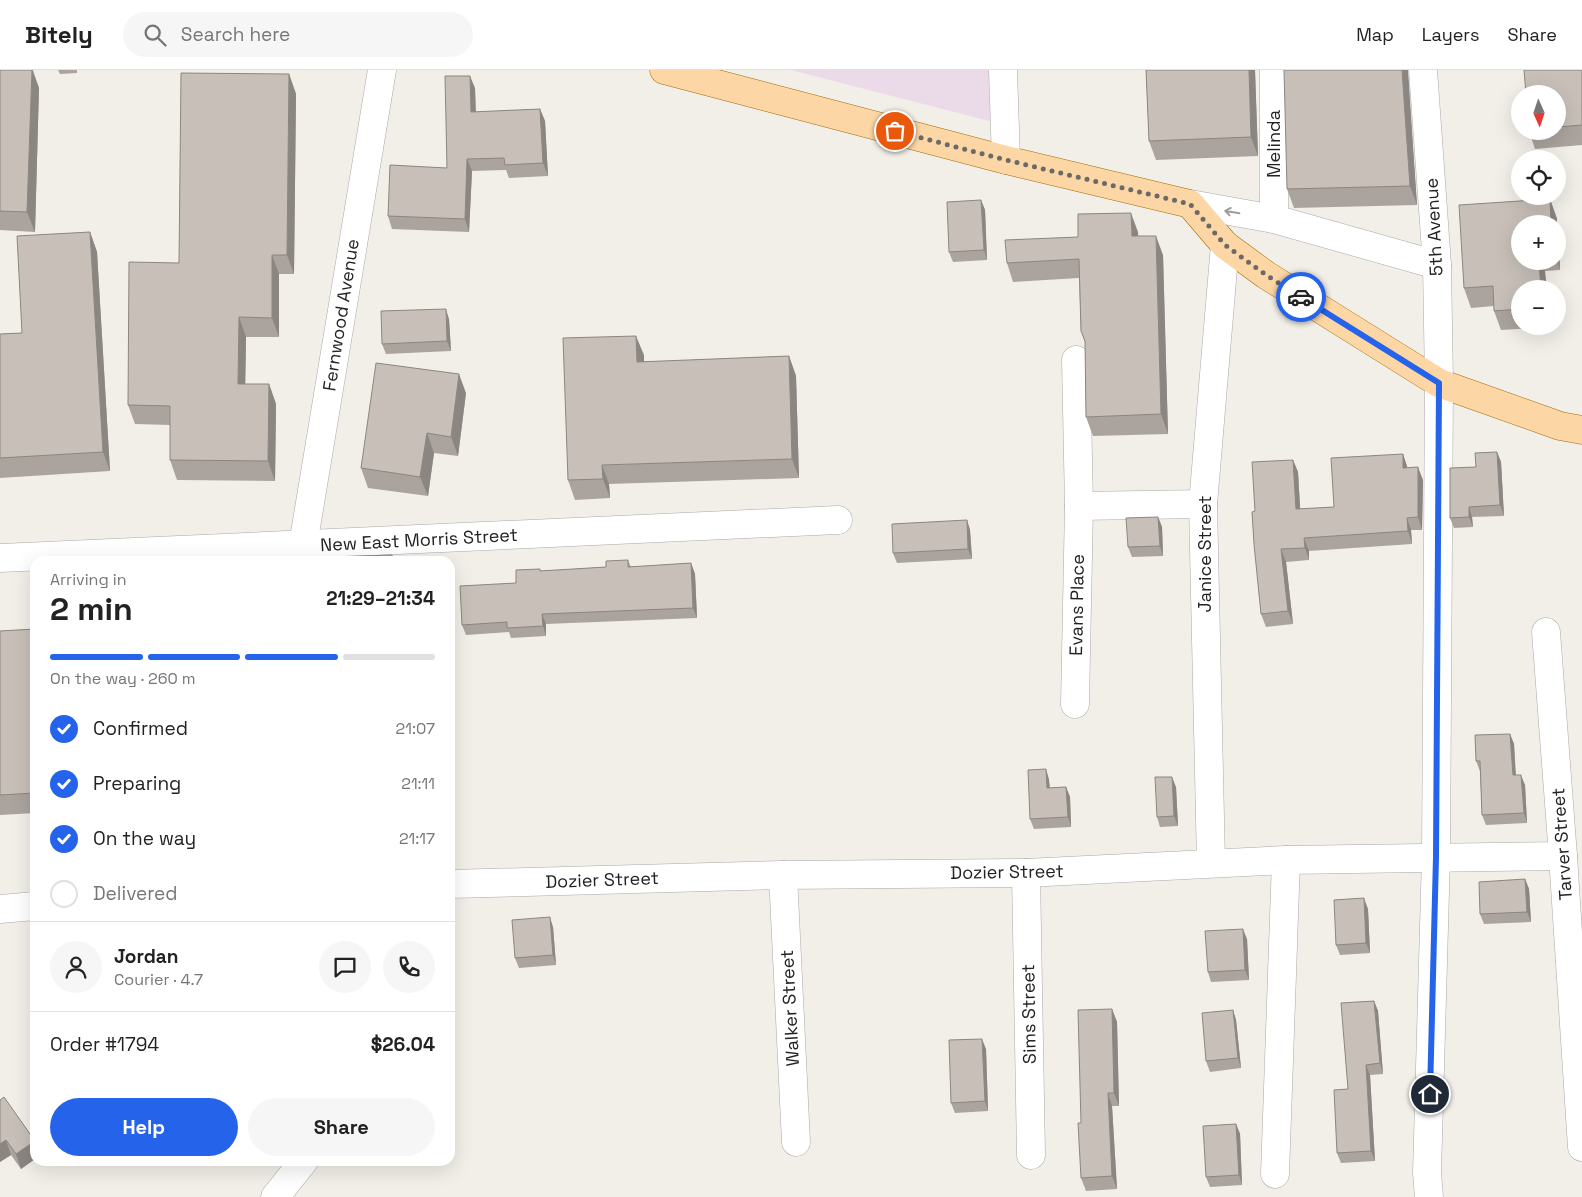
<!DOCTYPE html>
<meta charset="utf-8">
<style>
body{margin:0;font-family:"Space Grotesk",sans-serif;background:#f6f6f6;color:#222;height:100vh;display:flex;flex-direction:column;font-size:19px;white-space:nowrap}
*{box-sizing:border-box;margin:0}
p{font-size:16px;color:#767676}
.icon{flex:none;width:28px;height:28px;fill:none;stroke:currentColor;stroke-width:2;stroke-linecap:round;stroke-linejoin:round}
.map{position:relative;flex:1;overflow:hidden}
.side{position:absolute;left:30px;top:486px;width:425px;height:610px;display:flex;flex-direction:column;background:#fff;border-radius:15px;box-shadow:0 5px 20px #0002}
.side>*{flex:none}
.needle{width:32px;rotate:177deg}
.tools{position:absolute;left:1511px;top:15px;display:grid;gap:10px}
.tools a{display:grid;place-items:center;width:55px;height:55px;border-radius:50%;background:#fff;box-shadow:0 5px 20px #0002;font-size:25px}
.pin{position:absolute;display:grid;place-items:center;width:42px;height:42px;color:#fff;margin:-21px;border:2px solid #fff;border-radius:50%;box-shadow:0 1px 5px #0007}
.courier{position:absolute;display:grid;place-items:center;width:50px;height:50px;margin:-25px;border:4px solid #2563eb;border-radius:50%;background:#fff;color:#222;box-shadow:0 1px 6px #0007}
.headline em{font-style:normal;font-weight:600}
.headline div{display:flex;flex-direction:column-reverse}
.headline{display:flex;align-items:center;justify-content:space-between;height:85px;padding:0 20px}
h1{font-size:32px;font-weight:600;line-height:38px}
.bar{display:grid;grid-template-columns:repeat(4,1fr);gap:8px 5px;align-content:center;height:60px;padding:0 20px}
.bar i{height:6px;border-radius:4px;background:#e0e0e0}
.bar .on{background:#2563eb}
.bar p{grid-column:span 4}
.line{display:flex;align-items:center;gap:12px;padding:0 20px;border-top:1px solid #e0e0e0}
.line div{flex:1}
.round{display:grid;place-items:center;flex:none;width:52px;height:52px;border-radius:26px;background:#f6f6f6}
ol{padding:0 20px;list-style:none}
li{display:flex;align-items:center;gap:15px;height:55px}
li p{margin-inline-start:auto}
li .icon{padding:5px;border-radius:50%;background:#2563eb;color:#fff;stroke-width:4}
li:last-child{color:#767676}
li i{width:28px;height:28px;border:2px solid #e0e0e0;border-radius:50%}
.primary-button{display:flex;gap:10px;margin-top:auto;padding:10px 20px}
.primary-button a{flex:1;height:58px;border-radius:30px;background:#2563eb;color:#fff;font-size:20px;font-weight:600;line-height:58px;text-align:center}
.primary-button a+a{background:#f6f6f6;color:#222}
header{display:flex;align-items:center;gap:30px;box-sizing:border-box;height:70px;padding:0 25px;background:#fff;border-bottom:1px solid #e0e0e0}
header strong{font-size:24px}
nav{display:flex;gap:28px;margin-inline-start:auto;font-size:18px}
.search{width:350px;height:45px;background:#f6f6f6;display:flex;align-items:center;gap:12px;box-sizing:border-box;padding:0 18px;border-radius:28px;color:#767676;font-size:19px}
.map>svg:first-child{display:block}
.industrial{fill:#ebdbe8}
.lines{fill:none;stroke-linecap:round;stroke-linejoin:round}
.minor-casing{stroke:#a9a9a9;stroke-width:29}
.major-casing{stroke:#a06b00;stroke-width:29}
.minor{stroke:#fff;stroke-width:28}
.major{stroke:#fcd6a4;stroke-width:28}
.wall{fill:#aba49e}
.shaded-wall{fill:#8b8681}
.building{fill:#c7bfb8;stroke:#8b8681}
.oneway{stroke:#9c9c9c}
.done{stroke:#6b6a68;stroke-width:5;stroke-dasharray:0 9}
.route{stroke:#2563eb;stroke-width:6}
.labels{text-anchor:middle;stroke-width:5;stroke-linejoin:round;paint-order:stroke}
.street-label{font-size:18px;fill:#222;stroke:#fff}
</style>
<header>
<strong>Bitely</strong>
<div class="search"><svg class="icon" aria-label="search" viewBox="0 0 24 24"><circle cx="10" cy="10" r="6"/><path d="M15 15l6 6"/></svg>Search here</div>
<nav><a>Map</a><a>Layers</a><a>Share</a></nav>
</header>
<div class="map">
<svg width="1582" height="1127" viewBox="0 0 1582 1127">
<rect width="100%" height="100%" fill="#f2efe9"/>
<polygon class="industrial" points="791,0 994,0 997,53"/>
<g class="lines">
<defs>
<g id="minor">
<polyline points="1003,0 1006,90"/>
<polyline points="1274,0 1274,149"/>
<polyline points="1423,0 1437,195 1439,313 1436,787 1427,1103 1429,1127"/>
<polyline points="1190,134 1274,149 1437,195"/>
<polyline points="1079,436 1203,434"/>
<polyline points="0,488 838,450"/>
<polyline points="303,491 303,475 382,0"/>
<polyline points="1546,562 1563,786 1582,1077"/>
<polyline points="1075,634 1079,436 1076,290"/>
<polyline points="1211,793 1203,434 1225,175"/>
<polyline points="1026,803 1031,1085"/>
<polyline points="783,805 796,1072"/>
<polyline points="450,814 783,805 1026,803 1286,790 1563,786"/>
<polyline points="0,839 35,836"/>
<polyline points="1275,1104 1286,790"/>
<polyline points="275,1127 304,1091"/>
</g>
<polyline id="major" points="664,0 1006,90 1190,134 1225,175 1266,205 1439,313 1560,356 1582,360"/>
</defs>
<use href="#minor" class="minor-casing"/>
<use href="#major" class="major-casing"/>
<use href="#minor" class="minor"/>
<use href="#major" class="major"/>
</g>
<g class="wall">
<polygon points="0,0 33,0 39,18 35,162 0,160"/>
<polygon points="58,0 77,0 77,3 60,4"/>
<polygon points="1146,0 1255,0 1258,86 1156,90 1149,71"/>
<polygon points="1582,0 1582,75 1535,79 1529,61 1558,61 1558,24"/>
<polygon points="1407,1 1417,135 1294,138 1287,119"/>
<polygon points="289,4 296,24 294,204 279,204 279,267 246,267 245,314 269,314 276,334 275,411 177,410 170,390 170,355 135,354 128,335 179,193"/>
<polygon points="475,18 476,42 540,39 545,51 548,106 509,108 506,100 472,101 469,162 392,159 388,146 447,98"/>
<polygon points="1550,129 1557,149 1520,191 1558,191 1558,159 1560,200 1545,201 1520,219 1520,256 1549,256 1549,257 1501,260 1494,241 1494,236 1471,238 1464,218"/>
<polygon points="981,130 985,140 987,190 953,192 949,182"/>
<polygon points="90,162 97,182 110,401 0,408 0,264 22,263"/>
<polygon points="1138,162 1138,166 1163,185 1168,364 1093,366 1086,347 1085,272 1081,261 1079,208 1013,212 1007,193 1078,167"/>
<polygon points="449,249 451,281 386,284 382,274"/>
<polygon points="644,285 644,292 789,286 796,306 799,408 609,414 610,428 575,430 568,410"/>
<polygon points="466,323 458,386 434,383 428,426 368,418 361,398"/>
<polygon points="1497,382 1501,392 1504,446 1472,447 1473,457 1454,458 1450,448 1476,397"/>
<polygon points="1403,384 1407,397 1423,410 1422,460 1411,460 1412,474 1309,481 1309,490 1286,492 1293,554 1266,557 1261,544 1255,441 1293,390 1298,402 1300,439 1334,437"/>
<polygon points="1158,447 1162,457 1163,486 1132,487 1128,477"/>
<polygon points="967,450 970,460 972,489 897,493 893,483"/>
<polygon points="628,490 631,497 691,493 695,504 697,548 546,554 546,566 511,568 509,562 466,565 462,555 540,501 606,497"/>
<polygon points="35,559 35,743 0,745 0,561"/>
<polygon points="1510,664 1514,674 1516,705 1525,715 1527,753 1486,755 1482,745 1480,701 1476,691"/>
<polygon points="1046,699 1049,710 1050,718 1066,717 1070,727 1071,757 1034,759 1030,749"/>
<polygon points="1176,717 1178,756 1160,757 1157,747"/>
<polygon points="1525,809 1529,819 1531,852 1484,854 1480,844"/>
<polygon points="1368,839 1370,883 1340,885 1336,875"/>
<polygon points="553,857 556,895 519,898 515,888"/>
<polygon points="1247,869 1249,910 1211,912 1208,902"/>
<polygon points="1374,931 1378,941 1383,1004 1370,1005 1375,1091 1341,1093 1337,1083 1348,1019"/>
<polygon points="1112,939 1117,952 1119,1036 1112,1036 1117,1119 1086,1121 1081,1108 1081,1053"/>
<polygon points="1233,940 1236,950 1241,998 1210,1002 1206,991"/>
<polygon points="986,979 988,1041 955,1043 951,1033"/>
<polygon points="0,1030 35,1072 35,1089 21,1099 11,1085 0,1092"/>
<polygon points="1236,1054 1240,1064 1242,1115 1210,1117 1206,1107"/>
</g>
<g class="shaded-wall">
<polygon points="32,0 39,18 35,162 27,142"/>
<polygon points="1249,0 1255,0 1258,86 1251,67"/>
<polygon points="1402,0 1408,0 1417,135 1410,116"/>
<polygon points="289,4 296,24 294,204 287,185"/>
<polygon points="470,6 475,18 476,55 471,42"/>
<polygon points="540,39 545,51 548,106 543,93"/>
<polygon points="467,89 472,101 469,162 465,149"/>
<polygon points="1550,129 1557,149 1557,154 1551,154"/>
<polygon points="981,130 985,140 987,190 984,180"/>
<polygon points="1131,143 1138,162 1139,185 1132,166"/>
<polygon points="1558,159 1560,200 1557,191"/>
<polygon points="90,162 97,182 110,401 103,382"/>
<polygon points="1156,166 1163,185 1168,364 1161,344"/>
<polygon points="272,185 279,204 279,267 272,248"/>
<polygon points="1539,191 1542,191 1545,201 1547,219 1541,219"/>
<polygon points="446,239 449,249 451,281 447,271"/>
<polygon points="239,247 246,267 245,334 238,314"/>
<polygon points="636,266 644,285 644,311 637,292"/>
<polygon points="789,286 796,306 799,408 792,389"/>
<polygon points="459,304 466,323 458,386 451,367"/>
<polygon points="269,314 276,334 275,411 268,391"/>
<polygon points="427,363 434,383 428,426 420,407"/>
<polygon points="1497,382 1501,392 1504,446 1500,435"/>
<polygon points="1403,384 1407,396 1408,410 1403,398"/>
<polygon points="1293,390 1298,402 1301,452 1296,439"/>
<polygon points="602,395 609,414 610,428 603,409"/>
<polygon points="1418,397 1423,410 1422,460 1418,447"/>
<polygon points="1469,437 1472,447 1473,457 1469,447"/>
<polygon points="1158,447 1162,457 1163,486 1160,476"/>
<polygon points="1407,448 1411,460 1412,474 1408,461"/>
<polygon points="967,450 970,460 972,489 968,479"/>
<polygon points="1304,468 1309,481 1309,490 1305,478"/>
<polygon points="1281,479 1286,492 1293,554 1288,541"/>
<polygon points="691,493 695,504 697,548 693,538"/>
<polygon points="542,544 546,554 546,566 543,556"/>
<polygon points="1510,664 1514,674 1516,715 1513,705"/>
<polygon points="1046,699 1049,710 1050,728 1047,718"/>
<polygon points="1521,705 1525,715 1527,753 1524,743"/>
<polygon points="1172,707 1176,717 1178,756 1174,746"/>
<polygon points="1066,717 1070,727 1071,757 1068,747"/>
<polygon points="1525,809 1529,819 1531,852 1527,842"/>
<polygon points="1364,828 1368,839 1370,883 1366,873"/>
<polygon points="550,847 553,857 556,895 553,885"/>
<polygon points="1243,859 1247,869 1249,910 1245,900"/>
<polygon points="1374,931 1378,941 1383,1004 1380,993"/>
<polygon points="1112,939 1117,952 1119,1036 1114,1023"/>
<polygon points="1233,940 1236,950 1241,998 1238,988"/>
<polygon points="982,969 986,979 988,1041 985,1031"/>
<polygon points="1366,995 1370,1005 1375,1091 1371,1081"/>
<polygon points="1108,1023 1112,1036 1117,1119 1112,1106"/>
<polygon points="1236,1054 1240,1064 1242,1115 1239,1105"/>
<polygon points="6,1070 11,1085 0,1092 0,1074"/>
<polygon points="35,1071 35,1089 21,1099 16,1084"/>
</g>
<g class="building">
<polygon points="0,0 32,0 27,142 0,141"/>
<polygon points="1146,0 1249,0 1251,67 1149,71"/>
<polygon points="1284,0 1402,0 1410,116 1287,119"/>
<polygon points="1524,0 1582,0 1582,55 1558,57 1558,24 1526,24"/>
<polygon points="181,3 289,4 287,185 272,185 272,248 239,247 238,314 269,314 268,391 170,390 170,336 128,335 129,192 179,193"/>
<polygon points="445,6 470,6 471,42 540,39 543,93 505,95 504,88 467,89 465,149 388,146 390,95 447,98"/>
<polygon points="1550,129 1551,154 1520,154 1520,191 1539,191 1541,219 1520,219 1520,239 1494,241 1493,216 1464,218 1459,135"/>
<polygon points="981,130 984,180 949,182 947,132"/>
<polygon points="1131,143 1132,166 1156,166 1161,344 1086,347 1085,271 1081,261 1079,189 1007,193 1005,170 1078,167 1078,144"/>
<polygon points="90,162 103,382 0,388 0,264 22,263 17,166"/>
<polygon points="446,239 447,271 382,274 381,241"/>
<polygon points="636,266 637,292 789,286 792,389 602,395 603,409 568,410 563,268"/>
<polygon points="376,293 459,304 451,367 427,363 420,407 361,398"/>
<polygon points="1497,382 1500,435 1469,437 1469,447 1450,448 1450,398 1476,397 1475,383"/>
<polygon points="1403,384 1403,398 1418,397 1418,447 1407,448 1408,461 1304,468 1305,478 1281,479 1288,541 1261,544 1254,474 1252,442 1255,441 1252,392 1293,390 1296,439 1334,437 1331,388"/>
<polygon points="1158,447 1160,476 1128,477 1126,448"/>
<polygon points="967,450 968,479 893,483 892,454"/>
<polygon points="392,485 393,491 328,491 327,487"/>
<polygon points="628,490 628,497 691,493 693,538 542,544 543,556 507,558 507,552 462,555 460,516 516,513 516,500 540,499 540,501 606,497 606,491"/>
<polygon points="35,559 35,723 0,725 0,561"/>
<polygon points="1510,664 1513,705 1521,705 1524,743 1482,745 1480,691 1476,691 1475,665"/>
<polygon points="1046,699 1047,718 1066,717 1068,747 1030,749 1028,700"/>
<polygon points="1155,707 1172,707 1174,746 1157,747"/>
<polygon points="1525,809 1527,842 1480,844 1479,812"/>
<polygon points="1364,828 1366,873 1336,875 1334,830"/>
<polygon points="550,847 553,885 515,888 512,850"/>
<polygon points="1243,859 1245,900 1208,902 1205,861"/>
<polygon points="1374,931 1380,993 1366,995 1371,1081 1337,1083 1334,1020 1348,1019 1341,933"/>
<polygon points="1112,939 1114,1023 1108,1023 1112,1106 1081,1108 1078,1053 1081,1053 1078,940"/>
<polygon points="1233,940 1238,988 1206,991 1202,943"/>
<polygon points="982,969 985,1031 951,1033 949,970"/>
<polygon points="4,1027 35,1071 16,1084 6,1070 0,1074 0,1030"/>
<polygon points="1236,1054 1239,1105 1206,1107 1203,1056"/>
</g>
<defs><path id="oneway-shaft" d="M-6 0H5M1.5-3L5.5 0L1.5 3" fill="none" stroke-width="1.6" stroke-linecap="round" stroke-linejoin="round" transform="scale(1.25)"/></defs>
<use class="oneway" href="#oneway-shaft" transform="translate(1232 142) rotate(-170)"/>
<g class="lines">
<polyline class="done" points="895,61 1006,90 1190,134 1225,175 1266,205 1301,227"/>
<polyline class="route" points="1301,227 1439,313 1436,787 1430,1024"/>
</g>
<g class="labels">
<g class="street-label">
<text transform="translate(1274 74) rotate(-90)" y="6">Melinda</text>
<text transform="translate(1434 157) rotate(-93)" y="6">5th Avenue</text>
<text transform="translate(341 245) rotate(-81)" y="6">Fernwood Avenue</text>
<text transform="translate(419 470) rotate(-3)" y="6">New East Morris Street</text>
<text transform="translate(1205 484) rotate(-90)" y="6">Janice Street</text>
<text transform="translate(1077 535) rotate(-89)" y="6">Evans Place</text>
<text transform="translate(1562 774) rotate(-94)" y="6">Tarver Street</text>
<text transform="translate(1007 802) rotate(-1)" y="6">Dozier Street</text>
<text transform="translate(602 810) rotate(-2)" y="6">Dozier Street</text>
<text transform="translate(790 938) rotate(-93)" y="6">Walker Street</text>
<text transform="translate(1029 944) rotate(-91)" y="6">Sims Street</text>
</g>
</g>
</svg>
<div class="tools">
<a><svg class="needle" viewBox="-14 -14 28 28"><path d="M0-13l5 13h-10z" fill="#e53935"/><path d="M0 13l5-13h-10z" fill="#767676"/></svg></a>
<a><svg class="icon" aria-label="locate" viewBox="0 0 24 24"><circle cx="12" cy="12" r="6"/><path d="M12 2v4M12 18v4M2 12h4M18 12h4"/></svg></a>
<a>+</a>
<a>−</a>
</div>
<div class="pin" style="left:895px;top:61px;background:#ea580c"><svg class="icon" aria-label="bag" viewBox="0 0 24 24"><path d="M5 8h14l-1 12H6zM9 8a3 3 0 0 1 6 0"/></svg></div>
<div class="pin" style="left:1430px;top:1024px;background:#1f2937"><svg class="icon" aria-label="home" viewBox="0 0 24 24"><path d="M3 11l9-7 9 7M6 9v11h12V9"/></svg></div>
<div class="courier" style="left:1301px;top:227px"><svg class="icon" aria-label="car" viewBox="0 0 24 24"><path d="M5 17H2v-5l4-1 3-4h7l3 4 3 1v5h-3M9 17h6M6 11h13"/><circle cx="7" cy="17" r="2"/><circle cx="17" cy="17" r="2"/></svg></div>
<section class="side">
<div class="headline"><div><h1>2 min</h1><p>Arriving in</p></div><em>21:29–21:34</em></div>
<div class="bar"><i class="on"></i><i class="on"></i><i class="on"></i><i></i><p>On the way · 260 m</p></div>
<ol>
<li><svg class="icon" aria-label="check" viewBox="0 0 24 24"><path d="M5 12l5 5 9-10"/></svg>Confirmed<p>21:07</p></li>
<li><svg class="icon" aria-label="check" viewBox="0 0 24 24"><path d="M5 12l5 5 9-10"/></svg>Preparing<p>21:11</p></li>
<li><svg class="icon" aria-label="check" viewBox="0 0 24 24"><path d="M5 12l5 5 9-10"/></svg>On the way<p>21:17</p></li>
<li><i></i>Delivered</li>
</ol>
<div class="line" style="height:90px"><a class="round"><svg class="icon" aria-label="person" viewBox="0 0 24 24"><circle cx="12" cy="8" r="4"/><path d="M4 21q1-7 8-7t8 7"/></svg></a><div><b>Jordan</b><p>Courier · 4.7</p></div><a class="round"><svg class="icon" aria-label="chat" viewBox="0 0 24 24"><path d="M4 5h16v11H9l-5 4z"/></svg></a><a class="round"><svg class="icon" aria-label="phone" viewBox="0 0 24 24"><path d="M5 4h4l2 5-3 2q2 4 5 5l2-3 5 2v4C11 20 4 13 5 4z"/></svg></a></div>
<div class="line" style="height:65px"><div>Order #1794</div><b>$26.04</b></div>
<div class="primary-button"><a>Help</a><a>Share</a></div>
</section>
</div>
